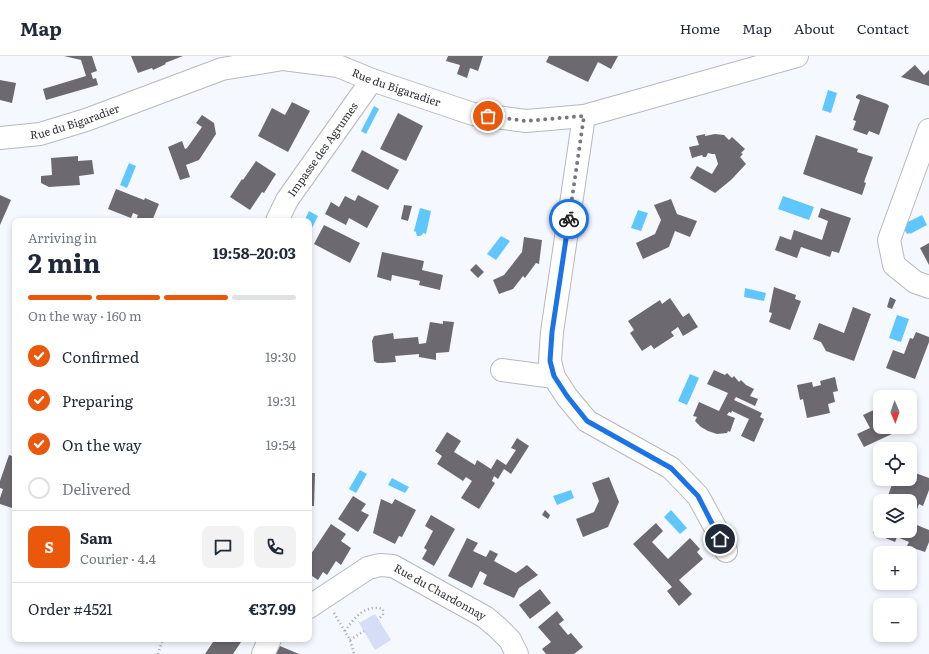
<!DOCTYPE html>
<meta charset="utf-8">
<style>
body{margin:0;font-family:Literata,serif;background:#f2f2f3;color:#1f2937;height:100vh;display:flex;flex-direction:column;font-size:15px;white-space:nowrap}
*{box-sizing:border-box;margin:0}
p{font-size:13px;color:#747a83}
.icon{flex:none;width:22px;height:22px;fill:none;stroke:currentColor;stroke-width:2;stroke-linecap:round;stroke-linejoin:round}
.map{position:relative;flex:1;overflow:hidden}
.panel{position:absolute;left:12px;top:162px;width:300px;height:424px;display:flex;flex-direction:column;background:#fff;border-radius:8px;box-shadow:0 2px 6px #0003}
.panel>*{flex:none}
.needle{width:26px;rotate:178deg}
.tools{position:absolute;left:873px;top:334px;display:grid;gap:8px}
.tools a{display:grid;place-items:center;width:44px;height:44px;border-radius:8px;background:#fff;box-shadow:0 2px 6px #0003;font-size:20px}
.pin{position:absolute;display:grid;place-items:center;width:34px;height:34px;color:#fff;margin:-17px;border:2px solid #fff;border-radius:50%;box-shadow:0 1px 4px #0007}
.courier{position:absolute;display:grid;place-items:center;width:40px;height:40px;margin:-20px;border:3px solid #1a73e8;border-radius:50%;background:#fff;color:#222;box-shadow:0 1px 5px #0007}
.overview em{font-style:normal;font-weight:700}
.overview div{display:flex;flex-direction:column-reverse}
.overview{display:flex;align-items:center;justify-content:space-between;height:68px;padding:0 16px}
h1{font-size:26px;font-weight:700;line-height:30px}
.bar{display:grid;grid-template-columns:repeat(4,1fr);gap:6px 4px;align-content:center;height:48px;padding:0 16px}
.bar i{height:5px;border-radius:3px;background:#e0e1e3}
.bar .active{background:#ea580c}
.bar p{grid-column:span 4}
.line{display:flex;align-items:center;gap:10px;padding:0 16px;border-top:1px solid #e0e1e3}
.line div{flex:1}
.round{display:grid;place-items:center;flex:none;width:42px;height:42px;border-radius:8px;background:#f2f2f3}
ol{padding:0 16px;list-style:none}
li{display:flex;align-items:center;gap:12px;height:44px}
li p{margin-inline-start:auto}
li .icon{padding:4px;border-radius:50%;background:#ea580c;color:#fff;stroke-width:4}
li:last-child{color:#747a83}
li i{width:22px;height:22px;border:2px solid #e0e1e3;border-radius:50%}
header{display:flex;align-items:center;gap:24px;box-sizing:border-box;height:56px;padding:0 20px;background:#fff;border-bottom:1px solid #e0e1e3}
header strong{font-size:19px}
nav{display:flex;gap:22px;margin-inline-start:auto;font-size:14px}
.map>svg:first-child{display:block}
.green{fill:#d6def6}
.water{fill:#5fc7fd}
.building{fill:#6c6970}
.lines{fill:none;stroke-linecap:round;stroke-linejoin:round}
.minor-casing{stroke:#b6b8c0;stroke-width:24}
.path{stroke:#9d9fa4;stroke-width:2.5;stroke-dasharray:1 3;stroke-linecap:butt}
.minor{stroke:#fff;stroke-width:22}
.done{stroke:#77787d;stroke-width:4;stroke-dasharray:0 7.2}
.route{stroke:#1a73e8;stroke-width:5}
.labels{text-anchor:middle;stroke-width:4;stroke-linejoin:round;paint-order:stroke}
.street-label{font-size:11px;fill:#323337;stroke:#fff}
</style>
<header>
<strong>Map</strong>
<nav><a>Home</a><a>Map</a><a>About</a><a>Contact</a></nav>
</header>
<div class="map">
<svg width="929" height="598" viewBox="0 0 929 598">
<rect width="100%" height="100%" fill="#f6f8ff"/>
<polygon class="green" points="375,558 391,584 375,594 359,567"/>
<g class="water">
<polygon points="828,34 837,37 831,57 822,54"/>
<polygon points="374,50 379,53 366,78 361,75"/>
<polygon points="129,107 136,110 127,132 120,129"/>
<polygon points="783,140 814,151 809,164 778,153"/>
<polygon points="420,152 431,155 426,178 423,177 422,179 420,180 417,180 416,176 414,175"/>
<polygon points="638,154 648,157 641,175 631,172"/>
<polygon points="309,155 318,160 310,176 309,175 309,165 304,165"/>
<polygon points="922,159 927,169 910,178 910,177 907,178 903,171 904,168"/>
<polygon points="501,180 510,185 496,204 487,198"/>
<polygon points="745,232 766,237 764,245 744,241"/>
<polygon points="897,259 909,263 901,286 889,282"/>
<polygon points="690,318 699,322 687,349 678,345"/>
<polygon points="360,414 367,418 356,437 349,433"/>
<polygon points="392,422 409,431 405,437 388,429"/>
<polygon points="571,434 574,442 557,449 553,440"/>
<polygon points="671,454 687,472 680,478 664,461"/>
</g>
<g class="building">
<polygon points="64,0 92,0 97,15 91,17 93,23 96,22 98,29 46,44 43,33 86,20 81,4"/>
<polygon points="131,0 183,0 165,7 166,8 153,14 152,12 138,17"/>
<polygon points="448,0 483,0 478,15 470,12 467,22 457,18 460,9 446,5"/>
<polygon points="549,0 618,0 611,13 598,6 588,26 546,6"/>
<polygon points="915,9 924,19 929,14 929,30 901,21"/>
<polygon points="0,24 16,27 12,47 0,44"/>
<polygon points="859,38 887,48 889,50 879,79 869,75 867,79 853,74 856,65 853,64 860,44 856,42 856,40"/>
<polygon points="292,46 310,55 288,96 258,80 272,52 285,59"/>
<polygon points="398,57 423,70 406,105 380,93"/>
<polygon points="202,59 214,67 216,78 199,104 186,109 190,121 180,124 168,91 182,85 185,93 187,92 202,71 196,67"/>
<polygon points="705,78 705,80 715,78 724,79 729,84 732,81 745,93 741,97 743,98 740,101 746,108 731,124 715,137 690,122 697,110 712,118 718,108 715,98 712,98 708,97 706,101 703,101 702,99 692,102 689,91 699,89 696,80"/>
<polygon points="816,79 858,93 857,96 873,101 864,126 866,127 862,139 803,118"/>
<polygon points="362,94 399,114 388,134 351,115"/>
<polygon points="78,100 78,105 92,104 94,118 79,120 80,129 49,131 41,127 41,120 52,119 51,102"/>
<polygon points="256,105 276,118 264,137 262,136 250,154 230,141 242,123 243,124"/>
<polygon points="116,133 144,144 145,142 159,148 152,165 138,165 136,164 138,159 133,157 131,162 108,153"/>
<polygon points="0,139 11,144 0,169"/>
<polygon points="358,139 379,150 367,172 349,162 346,169 325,158 331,146 339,151 345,140 355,145"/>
<polygon points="671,143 677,158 697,165 690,181 675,175 669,191 643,203 636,187 655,178 661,164 654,149"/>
<polygon points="404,149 412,150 408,165 401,163"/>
<polygon points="821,152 851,162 839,197 832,195 830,201 801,191 797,202 775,194 780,180 791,184 794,174 822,184 828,165 818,161"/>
<polygon points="324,169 360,187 350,207 314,188"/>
<polygon points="524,181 542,184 539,208 536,207 525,222 523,220 513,233 499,238 493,224 504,219 522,196"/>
<polygon points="929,187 929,209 920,192"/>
<polygon points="382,196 424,205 422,214 443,219 440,234 419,229 420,225 392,219 391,225 377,221"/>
<polygon points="476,208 484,216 478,222 470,214"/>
<polygon points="774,231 796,239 795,243 801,245 790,274 769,266 772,257 769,256"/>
<polygon points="890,241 896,244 892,253 887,251"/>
<polygon points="670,242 683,261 689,257 698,271 683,280 678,271 671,276 674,280 654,293 651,289 642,295 630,277 634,274 628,265 660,244 662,248"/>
<polygon points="853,251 871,258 854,305 826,295 821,286 813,283 819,267 844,277"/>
<polygon points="443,265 454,266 449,296 436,297 436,304 419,301 419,298 395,300 396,306 383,307 377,307 374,305 372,285 374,280 393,277 394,283 418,281 419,288 426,287 430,266 443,268"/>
<polygon points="916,276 929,281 929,286 915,323 886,312 893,294 904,298 910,282 913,283"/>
<polygon points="714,314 725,319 727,317 732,322 734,320 739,326 741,324 746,329 754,333 750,340 758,343 755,350 736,341 734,344 762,357 760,361 764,363 754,386 741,380 749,363 732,355 731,357 729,356 727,359 735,362 730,376 728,375 727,377 717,378 708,375 701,371 695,365 697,361 693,360 699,346 719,355 728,337 707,328"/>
<polygon points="835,321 838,335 833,336 835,346 828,348 830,357 807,362 803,343 800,344 797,329 812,326 813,331 821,329 820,325"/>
<polygon points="910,350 914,351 910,361"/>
<polygon points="880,351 880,371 907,371 864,391 857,378 870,372 863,359"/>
<polygon points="447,376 461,385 454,396 475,409 477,404 491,413 497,403 506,409 516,394 511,392 517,382 529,390 511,418 504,413 498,423 494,420 492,425 495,427 479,453 461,442 472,425 466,421 463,425 437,408 442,400 435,395"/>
<polygon points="9,399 15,401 15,453 0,448 0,442 3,433 0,432 0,425"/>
<polygon points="910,415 929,422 929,434 923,450 919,448 912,467 929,474 929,486 925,496 907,490 909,486 897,481 895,486 873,477 880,461 880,475 910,475 910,445 886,445 894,423 910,423"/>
<polygon points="309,417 315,417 314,450 309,450"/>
<polygon points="609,421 619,446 608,471 583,481 576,463 594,456 599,445 592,427"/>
<polygon points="353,440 366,448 361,455 369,459 358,476 338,463"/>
<polygon points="381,443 392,448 395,443 416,454 402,481 399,480 395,488 373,477"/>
<polygon points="545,454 550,459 548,463 542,459"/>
<polygon points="431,459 455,473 434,510 422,503 427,494 424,492 433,475 425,470"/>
<polygon points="656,467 663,475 652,486 668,503 690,482 700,493 697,496 703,503 679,524 692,538 679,550 667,535 672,531 633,488"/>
<polygon points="331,468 346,478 341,485 351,492 341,509 336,505 327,519 323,516 318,524 309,518 309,501"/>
<polygon points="467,482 478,487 473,495 486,501 490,494 498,498 494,505 516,517 527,509 538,519 519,532 514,542 483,528 487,519 480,515 472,532 448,520"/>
<polygon points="540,533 551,547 530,563 519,549"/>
<polygon points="557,555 564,564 559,568 568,579 571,577 583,591 574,598 546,598 542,593 551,586 538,571"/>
<polygon points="215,583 243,583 233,598 205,598"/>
<polygon points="280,590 299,598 276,598"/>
</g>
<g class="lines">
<defs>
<g id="minor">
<polyline points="584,60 552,276 550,305 554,321 567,341 587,365 671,412 698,440 715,471 726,495"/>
<polyline points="929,74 889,184 894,209 915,226 929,231"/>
<path id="s1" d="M0,82L40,78L86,64L222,13L283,3L338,10L372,24L473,58L526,65L584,60L797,0"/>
<path id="s2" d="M277,165L287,144L372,24"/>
<polyline points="502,314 554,321"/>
<path id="s3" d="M309,551L368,512L380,509L393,510L485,561L498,572L510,584L517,598"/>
<polyline points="263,598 270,583"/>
</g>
</defs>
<use href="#minor" class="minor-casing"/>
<g class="path">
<polyline points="334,557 350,584 354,598"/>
<path d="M345,575C354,562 365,548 383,553V558L378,564"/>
<polyline points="350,584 364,575"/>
<polyline points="158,598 163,583"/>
</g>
<use href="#minor" class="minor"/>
</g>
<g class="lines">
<polyline class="done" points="488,60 526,65 584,60 569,163"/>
<polyline class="route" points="569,163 552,276 550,305 554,320 567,340 587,365 671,412 698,440 720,483"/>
</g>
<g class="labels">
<g class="street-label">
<text dy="4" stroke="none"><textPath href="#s1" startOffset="413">Rue du Bigaradier</textPath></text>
<text dy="4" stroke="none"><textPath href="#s1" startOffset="77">Rue du Bigaradier</textPath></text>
<text dy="4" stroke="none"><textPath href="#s2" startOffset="85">Impasse des Agrumes</textPath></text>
<text dy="4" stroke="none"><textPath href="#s3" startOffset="150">Rue du Chardonnay</textPath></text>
</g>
</g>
</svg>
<div class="tools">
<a><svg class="needle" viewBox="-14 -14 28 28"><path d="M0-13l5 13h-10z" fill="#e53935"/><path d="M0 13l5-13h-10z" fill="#747a83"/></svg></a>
<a><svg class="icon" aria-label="locate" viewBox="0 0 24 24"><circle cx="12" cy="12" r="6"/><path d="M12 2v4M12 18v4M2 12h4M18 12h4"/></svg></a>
<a><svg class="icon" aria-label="layers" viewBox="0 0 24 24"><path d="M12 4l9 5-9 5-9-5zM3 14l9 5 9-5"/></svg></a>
<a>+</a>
<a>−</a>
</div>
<div class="pin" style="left:488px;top:60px;background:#ea580c"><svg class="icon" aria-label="bag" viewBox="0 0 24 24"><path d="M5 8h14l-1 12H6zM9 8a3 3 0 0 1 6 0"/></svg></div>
<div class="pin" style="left:720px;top:483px;background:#1f2937"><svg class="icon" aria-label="home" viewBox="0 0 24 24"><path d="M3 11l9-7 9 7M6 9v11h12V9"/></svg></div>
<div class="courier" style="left:569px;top:163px"><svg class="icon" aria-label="bike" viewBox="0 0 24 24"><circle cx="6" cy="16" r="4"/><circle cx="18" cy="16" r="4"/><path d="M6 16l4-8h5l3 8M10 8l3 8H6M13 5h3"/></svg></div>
<section class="panel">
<div class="overview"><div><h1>2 min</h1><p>Arriving in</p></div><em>19:58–20:03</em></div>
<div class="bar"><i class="active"></i><i class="active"></i><i class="active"></i><i></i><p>On the way · 160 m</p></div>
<ol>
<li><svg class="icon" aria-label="check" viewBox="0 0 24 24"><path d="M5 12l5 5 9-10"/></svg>Confirmed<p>19:30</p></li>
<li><svg class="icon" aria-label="check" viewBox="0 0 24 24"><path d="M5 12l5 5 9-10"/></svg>Preparing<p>19:31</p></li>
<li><svg class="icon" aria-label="check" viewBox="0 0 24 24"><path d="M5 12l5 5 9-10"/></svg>On the way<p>19:54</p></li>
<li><i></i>Delivered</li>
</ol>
<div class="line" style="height:72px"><b class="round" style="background:#ea580c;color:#fff">S</b><div><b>Sam</b><p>Courier · 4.4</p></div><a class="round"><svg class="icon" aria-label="chat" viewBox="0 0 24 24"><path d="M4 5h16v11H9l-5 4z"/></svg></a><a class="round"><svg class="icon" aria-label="phone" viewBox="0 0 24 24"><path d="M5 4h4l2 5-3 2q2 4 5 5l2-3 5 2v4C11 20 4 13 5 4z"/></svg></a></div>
<div class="line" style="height:52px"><div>Order #4521</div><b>€37.99</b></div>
</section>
</div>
